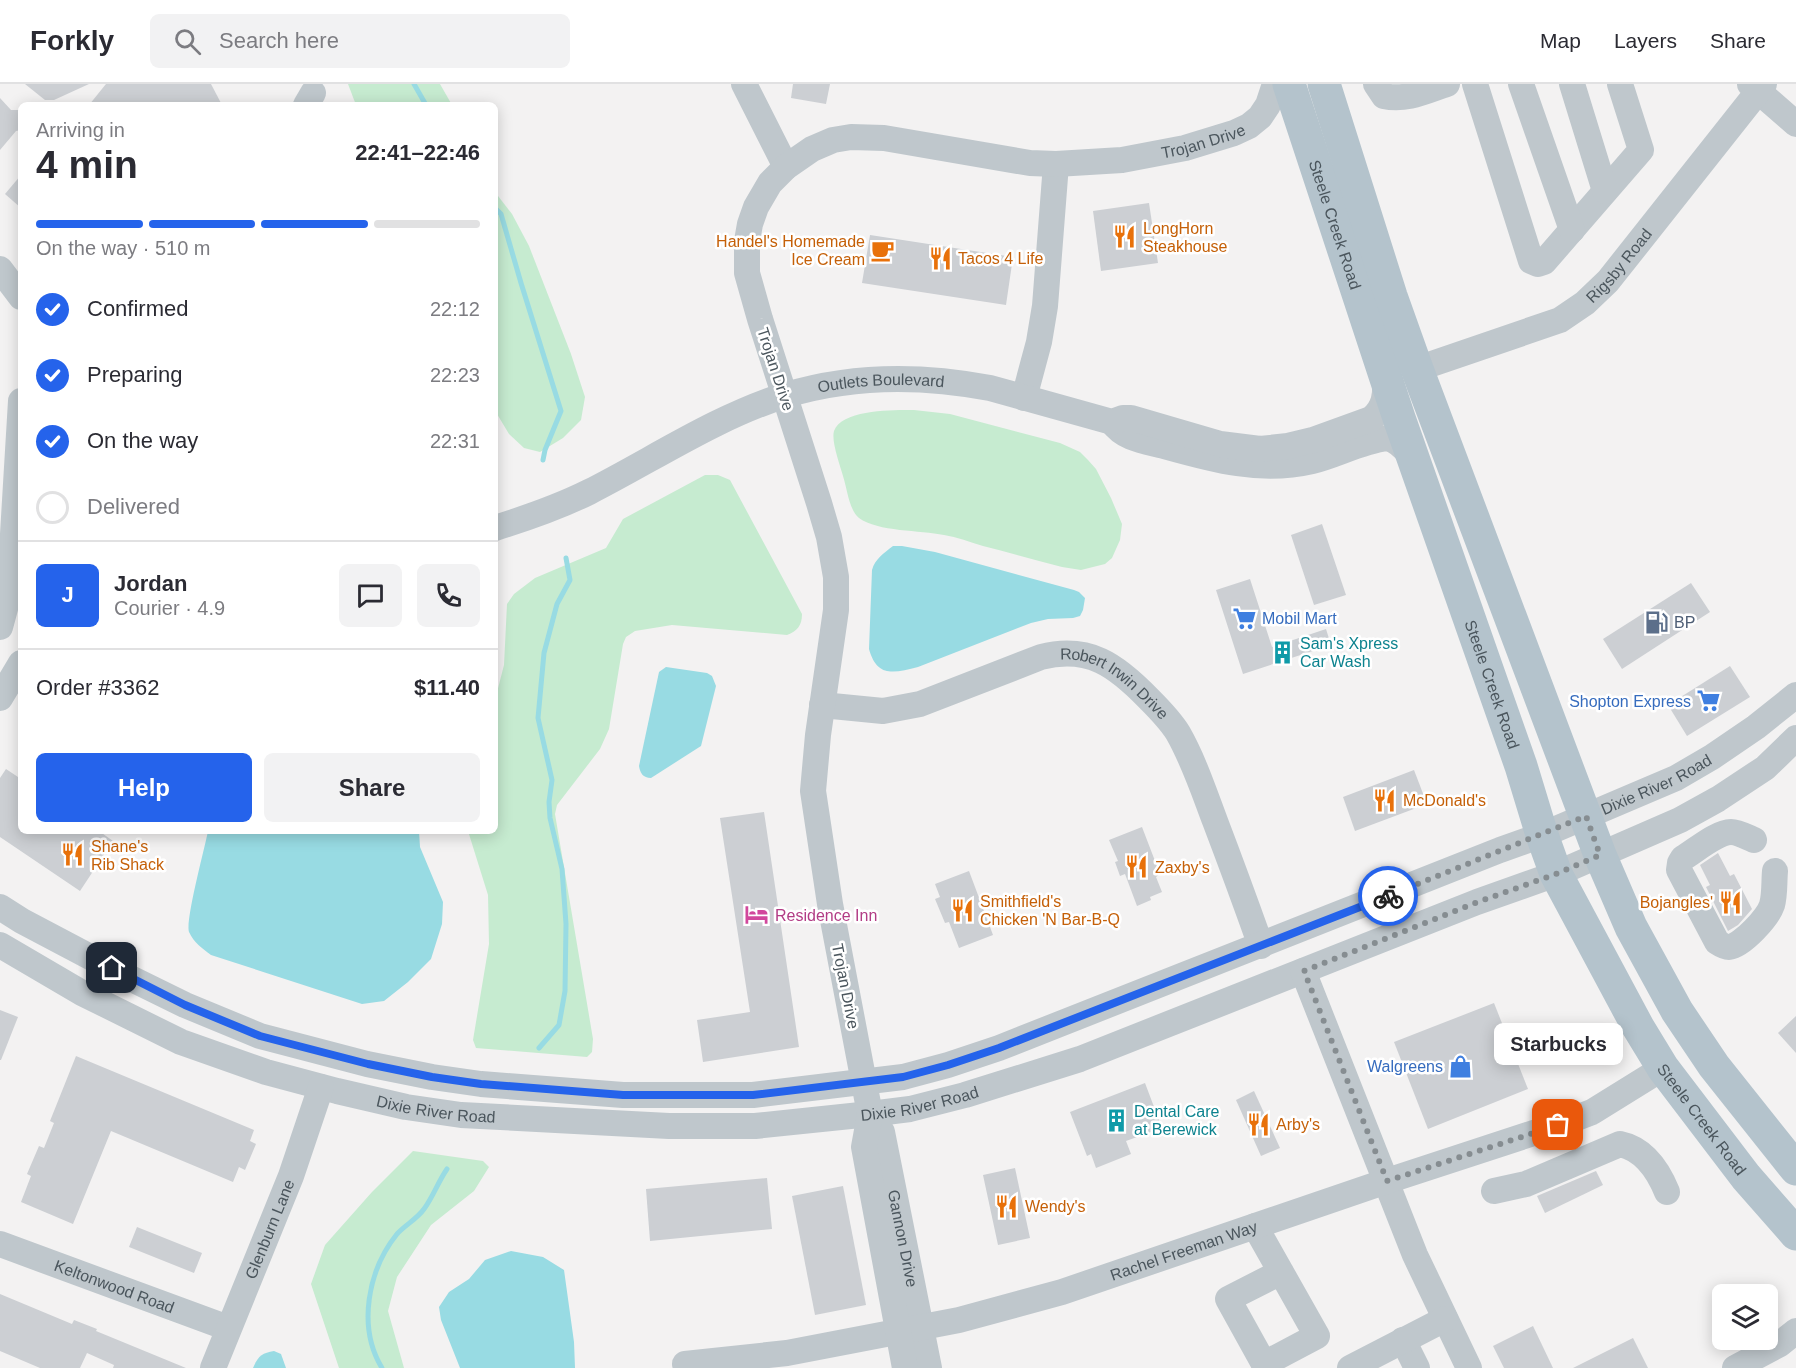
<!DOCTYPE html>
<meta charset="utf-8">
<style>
body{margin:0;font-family:Helvetica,sans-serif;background:#f2f2f3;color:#2b2b33;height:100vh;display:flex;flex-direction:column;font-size:22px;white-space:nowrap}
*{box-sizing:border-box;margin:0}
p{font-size:20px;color:#7c7c81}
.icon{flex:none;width:33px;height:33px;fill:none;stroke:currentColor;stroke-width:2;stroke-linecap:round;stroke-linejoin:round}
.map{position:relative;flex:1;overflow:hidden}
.panel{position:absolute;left:18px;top:18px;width:480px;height:732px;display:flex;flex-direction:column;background:#fff;border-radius:9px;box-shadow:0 3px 15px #0003}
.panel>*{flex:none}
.tools{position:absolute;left:1712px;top:1200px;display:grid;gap:12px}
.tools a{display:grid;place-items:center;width:66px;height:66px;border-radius:9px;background:#fff;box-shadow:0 3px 15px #0003;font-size:30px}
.pin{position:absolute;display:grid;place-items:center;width:51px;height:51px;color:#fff;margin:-26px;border-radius:12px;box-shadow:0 3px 9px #0006}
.courier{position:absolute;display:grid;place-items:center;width:60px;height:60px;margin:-30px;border:4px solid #2563eb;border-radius:50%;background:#fff;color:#222;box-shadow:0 2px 8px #0007}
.bubble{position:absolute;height:42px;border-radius:9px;background:#fff;box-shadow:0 3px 15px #0003;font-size:20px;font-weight:800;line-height:42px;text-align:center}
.headline em{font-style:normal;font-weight:800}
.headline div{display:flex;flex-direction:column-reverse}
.headline{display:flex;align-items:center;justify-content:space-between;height:102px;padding:0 18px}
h1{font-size:39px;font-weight:800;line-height:45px}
.bar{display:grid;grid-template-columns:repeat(4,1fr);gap:9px 6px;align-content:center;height:72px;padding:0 18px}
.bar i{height:8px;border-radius:4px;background:#e1e1e2}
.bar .current{background:#2563eb}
.bar p{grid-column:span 4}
.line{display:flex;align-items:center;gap:15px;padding:0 18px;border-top:2px solid #e1e1e2}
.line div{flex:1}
.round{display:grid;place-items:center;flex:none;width:63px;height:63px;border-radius:9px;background:#f2f2f3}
ol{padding:0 18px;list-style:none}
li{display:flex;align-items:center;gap:18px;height:66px}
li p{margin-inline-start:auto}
li .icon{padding:6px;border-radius:50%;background:#2563eb;color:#fff;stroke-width:4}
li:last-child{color:#7c7c81}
li i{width:33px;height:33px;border:3px solid #e1e1e2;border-radius:50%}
.primary-button{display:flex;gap:12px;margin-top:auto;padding:12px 18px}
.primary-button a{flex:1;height:69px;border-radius:9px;background:#2563eb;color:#fff;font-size:24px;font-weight:800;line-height:69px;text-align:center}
.primary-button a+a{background:#f2f2f3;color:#2b2b33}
header{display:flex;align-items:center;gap:36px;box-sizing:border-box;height:84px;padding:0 30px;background:#fff;border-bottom:2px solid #e1e1e2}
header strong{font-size:28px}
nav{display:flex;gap:33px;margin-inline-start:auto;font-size:21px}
.search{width:420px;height:54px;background:#f2f2f3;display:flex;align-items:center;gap:15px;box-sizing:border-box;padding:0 21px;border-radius:9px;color:#7c7c81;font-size:22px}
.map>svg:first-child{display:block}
.green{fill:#c6ebd0}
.water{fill:#98dbe3}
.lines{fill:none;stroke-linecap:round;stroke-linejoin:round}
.stream{stroke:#98dbe3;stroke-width:5}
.building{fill:#cccfd3}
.minor{stroke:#bfc7cc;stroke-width:26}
.major{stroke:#b4c3cc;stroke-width:33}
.done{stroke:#868d91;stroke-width:6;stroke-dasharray:0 10.8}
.route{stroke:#2563eb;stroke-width:8}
.labels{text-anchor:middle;stroke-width:5;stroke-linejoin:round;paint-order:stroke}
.street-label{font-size:16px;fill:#4b565d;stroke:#fff}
.food-label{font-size:16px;fill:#c56008;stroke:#fff;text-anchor:start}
.shop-label{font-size:16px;fill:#366cbe;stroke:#fff;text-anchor:end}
.service-label{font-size:16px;fill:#4e5e75;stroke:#fff;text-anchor:start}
.culture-label{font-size:16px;fill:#0d838f;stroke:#fff;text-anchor:start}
.hotel-label{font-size:16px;fill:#b23c85;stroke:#fff;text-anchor:start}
</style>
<header>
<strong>Forkly</strong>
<div class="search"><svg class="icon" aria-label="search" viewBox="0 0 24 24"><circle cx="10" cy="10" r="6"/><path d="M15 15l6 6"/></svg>Search here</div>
<nav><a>Map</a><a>Layers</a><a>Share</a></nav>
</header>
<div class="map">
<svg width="1796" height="1284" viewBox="0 0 1796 1284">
<rect width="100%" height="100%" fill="#f3f2f2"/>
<g class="green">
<polygon points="348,0 440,0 452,21 356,21"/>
<polygon points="495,108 512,130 529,162 571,270 585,313 581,336 563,354 540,368 524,364 509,350 497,330 495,314"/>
<path d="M914,326L950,330L1060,359L1080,368L1088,376L1096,385L1111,414L1122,440L1120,456L1112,474L1105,480L1081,486L1062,483C1036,476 1010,469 983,462C970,458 957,453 944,451C920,446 878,448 859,434C849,426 847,404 843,392C840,381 831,357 834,347C842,325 895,326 914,326Z"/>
<path d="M705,391H718L730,396L802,530C802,542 797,547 787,551L672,541L635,547L626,553L623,560L609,645L600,665L557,721L555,730L593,955L592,968L587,973L476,964L473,956L489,860L488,811L468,747H495V616L504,581L507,520L514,510L535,494L606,464L623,435Z"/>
<polygon points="413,1067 483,1077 489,1083 474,1107 431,1141 397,1193 388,1227 404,1284 339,1284 311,1200 325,1161 372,1108"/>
</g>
<g class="water">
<path d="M893,462H902L935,468L1074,506L1079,508L1085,514L1083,526L1080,532L1073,534L1048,535L1031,539L918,583C894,589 877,594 869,565L872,486C875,475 884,469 893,462Z"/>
<path d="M666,583L707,589L712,592L716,602L701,662L651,694C643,694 640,689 639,682L659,588Z"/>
<path d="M208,747H419L420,763L443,818L442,840L431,875L408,898L384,917L362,920L211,871C202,864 194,859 189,848C185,837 205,763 208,747Z"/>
<polygon points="511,1167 543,1173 564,1186 574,1258 575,1284 460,1284 441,1236 439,1223 449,1208 469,1195 485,1176"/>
<path d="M274,1267L281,1270L286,1284H253C258,1272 262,1269 274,1267Z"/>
</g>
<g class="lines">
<g class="stream">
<polyline points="414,0 426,21"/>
<polyline points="495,124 501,130 521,199 561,327 545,366 543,376"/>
<polyline points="539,964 559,941 565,907 566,840 562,785 550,734 549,718 552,696 538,634 544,569 557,520 570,496 566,474"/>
<path d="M382,1284C357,1243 368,1186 397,1150C405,1141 417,1135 424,1125C433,1113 438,1098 447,1085"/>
</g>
</g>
<g class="building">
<polygon points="25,0 89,0 54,16 45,16"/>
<polygon points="106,0 211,0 222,21 89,21"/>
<polygon points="793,0 830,0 826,20 791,14"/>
<polygon points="0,14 11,26 20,26 21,34 21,46 16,47 0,66"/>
<polygon points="21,91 21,124 5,110"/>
<polygon points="1149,119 1158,179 1101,187 1093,127"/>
<polygon points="870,151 1013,173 1006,221 862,199"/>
<polygon points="1322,440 1346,511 1314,521 1291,451"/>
<polygon points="1250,495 1272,563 1326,545 1331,561 1243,590 1216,506"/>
<polygon points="1691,499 1710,528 1622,585 1603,555"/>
<polygon points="1730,582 1750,613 1687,652 1668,621"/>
<polygon points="6,685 21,695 21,747 99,747 113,757 80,807 0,753 0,694"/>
<polygon points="1414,686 1427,720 1355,747 1343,713"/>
<polygon points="764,728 799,963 703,978 697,936 750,928 720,734"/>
<polygon points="1142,743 1160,790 1156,793 1162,808 1150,813 1151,816 1137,822 1125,790 1120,792 1115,778 1118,777 1109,756"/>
<polygon points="1718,769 1730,792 1734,790 1752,825 1738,841 1728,847 1706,803 1710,801 1700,781"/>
<polygon points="969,787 993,851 959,864 949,838 945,839 935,815 940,813 935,800"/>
<polygon points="1494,919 1528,1005 1428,1045 1394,958"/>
<polygon points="0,926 18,933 1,976 0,976"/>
<polygon points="1796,932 1796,969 1778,949"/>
<polygon points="76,972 254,1046 250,1057 256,1060 245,1086 239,1083 233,1098 111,1047 73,1140 21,1118 31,1092 27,1090 39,1062 44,1064 54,1039 50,1037"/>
<polygon points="1145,999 1162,1044 1126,1057 1131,1070 1096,1084 1091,1070 1087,1072 1070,1028"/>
<polygon points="1254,1007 1280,1064 1261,1072 1236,1016"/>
<polygon points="1015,1084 1030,1154 998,1161 983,1091"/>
<polygon points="1596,1087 1603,1101 1545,1129 1537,1112"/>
<polygon points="767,1094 772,1145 650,1157 646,1105"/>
<polygon points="843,1102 866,1221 815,1231 792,1112"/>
<polygon points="137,1143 202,1169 194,1189 129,1163"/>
<polygon points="0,1210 72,1240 74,1236 97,1245 96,1247 186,1284 113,1284 114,1281 87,1269 80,1284 40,1284 0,1267"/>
<polygon points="1533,1242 1553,1284 1504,1284 1493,1262"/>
<polygon points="1633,1254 1648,1284 1573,1284"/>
</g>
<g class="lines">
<g class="minor">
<polyline points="744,0 786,83"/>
<path d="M1376,0L1384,12C1406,17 1426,7 1447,0"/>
<polyline points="1475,0 1531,177 1538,180 1544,178 1641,66 1620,0"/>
<polyline points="1521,0 1572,146"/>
<polyline points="1572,0 1605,107"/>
<polyline points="1750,0 1796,40"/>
<polyline points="306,21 313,9"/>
<polyline points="0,185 21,213"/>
<path id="s1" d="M1417,285L1560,236L1585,219L1608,197L1764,0"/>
<polyline points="1024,314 1039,258 1045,222 1056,80"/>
<path d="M1112,338C1124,355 1144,357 1164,362C1214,376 1261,389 1312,377C1337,371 1361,357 1387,354C1398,356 1405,365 1412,373"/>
<path id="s2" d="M495,444C527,434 559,423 589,408C654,375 716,333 786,311C852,291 922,291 990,304L1112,338L1123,334H1131L1220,360L1260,365L1288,362L1313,356L1371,335C1385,324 1386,310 1385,293"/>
<polyline points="0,543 7,517 11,483 21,317"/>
<polyline points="0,614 21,579"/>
<path id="s3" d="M822,621L883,627L920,620L1041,573C1089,561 1116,581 1149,615C1159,625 1170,636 1178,649C1194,677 1204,708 1215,737C1231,779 1246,820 1261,862"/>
<path d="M1754,756C1747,753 1738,748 1731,748C1717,748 1695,767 1683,774L1680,779L1679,786L1717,858C1720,860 1725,863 1729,863C1743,861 1768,833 1772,821C1775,810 1774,798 1775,787"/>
<path id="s4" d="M0,823L22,837L130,894L185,921L260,952L367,980L432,993L481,1000L623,1011H753L903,993L948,981L999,964L1500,766L1542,751L1676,694L1712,673L1756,643L1796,611"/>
<path id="s5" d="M0,861L82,909L181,958L266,988L337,1007L406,1023L461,1031L669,1042H755L870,1030L910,1025L965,1011L1080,975L1477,818L1556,790L1680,736L1718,715L1765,684L1796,654"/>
<polyline points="1303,887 1415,1171 1469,1284"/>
<path id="s6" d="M870,1030L882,1048L929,1284"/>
<path d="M1494,1107L1526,1100L1620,1060C1644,1065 1658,1086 1667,1108"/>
<polyline points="1255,1142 1317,1252 1264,1280 1228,1215 1281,1188"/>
<path id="s7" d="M0,1160L228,1244"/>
<polyline points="1403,1256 1417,1284"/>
<path id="s8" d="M685,1280L787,1269L959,1236L1062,1208L1387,1097L1558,1041L1592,1028L1663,984"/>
<path id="s9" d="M213,1284L291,1092L321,1003"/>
<path id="s10" d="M905,1284L864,1063L870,1030L830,820L813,707L818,651L836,526V493L829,453L819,419L760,235L747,189V157L750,140L756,123L770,99L786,83L812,65L833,56L851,53L884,54L1030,79L1056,80L1122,76L1185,64L1234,49L1249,42L1260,33L1268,21L1275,0"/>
<polyline points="1350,1284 1445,1235"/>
<polyline points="1735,1284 1780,1260 1796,1247"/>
</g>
<g class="major">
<path id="s11" d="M1289,0L1399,334L1521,682L1542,751L1556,790L1638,943L1663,984L1746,1093L1796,1150"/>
<polyline points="1324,0 1391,212 1417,285 1600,771 1631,843 1677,927 1714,982 1796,1085"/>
</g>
</g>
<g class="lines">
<polyline class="done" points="1388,812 1586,732 1600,771 1556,790 1478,818 1304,887 1387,1097 1558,1041"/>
<polyline class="route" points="112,884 185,921 260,952 368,980 432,993 481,1000 623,1011 753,1011 903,993 948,981 999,964 1388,812"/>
</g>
<defs>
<symbol id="restaurant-bare" viewBox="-9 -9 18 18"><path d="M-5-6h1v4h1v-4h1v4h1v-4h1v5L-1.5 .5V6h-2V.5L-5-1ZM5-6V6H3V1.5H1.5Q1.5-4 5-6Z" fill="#e8710a" stroke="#fff" stroke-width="2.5" paint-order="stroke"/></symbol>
<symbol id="cafe-bare" viewBox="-9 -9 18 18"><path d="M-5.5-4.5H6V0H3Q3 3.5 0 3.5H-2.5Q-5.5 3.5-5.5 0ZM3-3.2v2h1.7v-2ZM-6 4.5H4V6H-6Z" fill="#e8710a" stroke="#fff" stroke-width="2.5" paint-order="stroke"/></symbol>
<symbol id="supermarket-bare" viewBox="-9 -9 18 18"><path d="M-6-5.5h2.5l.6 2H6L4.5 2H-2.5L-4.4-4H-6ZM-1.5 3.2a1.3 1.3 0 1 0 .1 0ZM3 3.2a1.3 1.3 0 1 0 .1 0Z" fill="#3f7fe0" stroke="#fff" stroke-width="2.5" paint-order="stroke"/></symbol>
<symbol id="fuel-bare" viewBox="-9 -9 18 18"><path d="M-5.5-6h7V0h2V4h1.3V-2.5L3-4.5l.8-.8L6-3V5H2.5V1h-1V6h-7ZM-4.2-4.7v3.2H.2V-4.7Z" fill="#5c6f8a" stroke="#fff" stroke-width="2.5" paint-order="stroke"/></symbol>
<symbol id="building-bare" viewBox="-9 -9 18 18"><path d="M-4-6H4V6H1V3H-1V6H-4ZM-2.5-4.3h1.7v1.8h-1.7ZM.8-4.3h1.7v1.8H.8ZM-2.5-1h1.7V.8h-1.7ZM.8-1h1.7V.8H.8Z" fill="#0f9aa8" stroke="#fff" stroke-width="2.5" paint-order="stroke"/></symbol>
<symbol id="hotel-bare" viewBox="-9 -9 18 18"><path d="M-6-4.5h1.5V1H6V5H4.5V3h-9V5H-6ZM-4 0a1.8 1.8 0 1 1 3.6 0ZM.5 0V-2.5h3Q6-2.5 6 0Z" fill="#d1479c" stroke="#fff" stroke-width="2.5" paint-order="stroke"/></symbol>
<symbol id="shop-bare" viewBox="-9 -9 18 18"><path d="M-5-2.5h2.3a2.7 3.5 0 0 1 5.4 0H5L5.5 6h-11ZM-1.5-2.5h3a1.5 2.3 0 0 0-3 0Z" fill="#3f7fe0" stroke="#fff" stroke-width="2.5" paint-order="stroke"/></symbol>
</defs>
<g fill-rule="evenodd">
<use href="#restaurant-bare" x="1108" y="136" width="33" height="33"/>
<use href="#cafe-bare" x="866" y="150" width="33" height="33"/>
<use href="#restaurant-bare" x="924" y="158" width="33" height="33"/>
<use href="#supermarket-bare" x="1228" y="518" width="33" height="33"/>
<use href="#fuel-bare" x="1640" y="522" width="33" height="33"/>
<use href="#building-bare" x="1266" y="552" width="33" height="33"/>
<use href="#supermarket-bare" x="1692" y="600" width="33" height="33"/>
<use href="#restaurant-bare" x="1368" y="700" width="33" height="33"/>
<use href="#restaurant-bare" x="56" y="754" width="33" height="33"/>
<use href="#restaurant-bare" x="1120" y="766" width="33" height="33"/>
<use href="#restaurant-bare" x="1714" y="802" width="33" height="33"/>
<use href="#restaurant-bare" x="946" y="810" width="33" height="33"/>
<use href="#hotel-bare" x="740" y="814" width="33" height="33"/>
<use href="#shop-bare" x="1444" y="966" width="33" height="33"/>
<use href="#building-bare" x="1100" y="1020" width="33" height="33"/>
<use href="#restaurant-bare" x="1242" y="1024" width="33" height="33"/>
<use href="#restaurant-bare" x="990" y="1106" width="33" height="33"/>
</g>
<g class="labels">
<g class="street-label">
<text dy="6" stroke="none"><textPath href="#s10" startOffset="1666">Trojan Drive</textPath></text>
<text dy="6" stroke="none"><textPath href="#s11" startOffset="148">Steele Creek Road</textPath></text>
<text dy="6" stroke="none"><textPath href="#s1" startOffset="232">Rigsby Road</textPath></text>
<text transform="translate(776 285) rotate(72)" y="6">Trojan Drive</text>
<text dy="6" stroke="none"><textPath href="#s2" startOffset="417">Outlets Boulevard</textPath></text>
<text dy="6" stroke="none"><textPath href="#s11" startOffset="634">Steele Creek Road</textPath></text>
<text dy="6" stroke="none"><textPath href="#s3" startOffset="312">Robert Irwin Drive</textPath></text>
<text dy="6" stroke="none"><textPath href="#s4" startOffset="1749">Dixie River Road</textPath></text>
<text transform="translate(846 902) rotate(79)" y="6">Trojan Drive</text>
<text dy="6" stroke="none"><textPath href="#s5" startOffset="956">Dixie River Road</textPath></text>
<text dy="6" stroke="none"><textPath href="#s5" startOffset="470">Dixie River Road</textPath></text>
<text dy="6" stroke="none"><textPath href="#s11" startOffset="1120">Steele Creek Road</textPath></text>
<text dy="6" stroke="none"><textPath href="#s9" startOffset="150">Glenburn Lane</textPath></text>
<text dy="6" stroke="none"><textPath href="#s6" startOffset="130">Gannon Drive</textPath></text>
<text dy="6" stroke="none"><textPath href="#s8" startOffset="513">Rachel Freeman Way</textPath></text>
<text dy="6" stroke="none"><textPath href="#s7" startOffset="122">Keltonwood Road</textPath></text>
</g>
<g class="food-label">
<text x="1143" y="150">LongHorn<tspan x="1143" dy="18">Steakhouse</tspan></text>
<text x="865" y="163" text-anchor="end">Handel's Homemade<tspan x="865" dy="18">Ice Cream</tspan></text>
<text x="958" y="180">Tacos 4 Life</text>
<text x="1403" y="722">McDonald's</text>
<text x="91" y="768">Shane's<tspan x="91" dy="18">Rib Shack</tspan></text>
<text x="1155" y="789">Zaxby's</text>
<text x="980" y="823">Smithfield's<tspan x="980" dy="18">Chicken 'N Bar-B-Q</tspan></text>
<text x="1713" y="824" text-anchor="end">Bojangles'</text>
<text x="1276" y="1046">Arby's</text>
<text x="1025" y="1128">Wendy's</text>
</g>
<g class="shop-label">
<text x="1262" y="540" text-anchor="start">Mobil Mart</text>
<text x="1691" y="623">Shopton Express</text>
<text x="1443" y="988">Walgreens</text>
</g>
<g class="service-label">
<text x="1674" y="544">BP</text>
</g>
<g class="culture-label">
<text x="1300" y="565">Sam's Xpress<tspan x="1300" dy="18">Car Wash</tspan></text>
<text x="1134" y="1033">Dental Care<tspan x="1134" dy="18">at Berewick</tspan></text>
</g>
<g class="hotel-label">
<text x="775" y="837">Residence Inn</text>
</g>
</g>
</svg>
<div class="tools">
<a><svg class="icon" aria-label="layers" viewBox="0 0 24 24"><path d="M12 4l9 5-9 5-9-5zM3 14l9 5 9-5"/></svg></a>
</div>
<div class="pin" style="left:1558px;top:1041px;background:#ea580c"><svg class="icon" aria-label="bag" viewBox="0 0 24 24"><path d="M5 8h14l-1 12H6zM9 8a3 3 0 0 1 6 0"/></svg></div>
<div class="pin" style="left:112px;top:884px;background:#1f2937"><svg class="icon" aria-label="home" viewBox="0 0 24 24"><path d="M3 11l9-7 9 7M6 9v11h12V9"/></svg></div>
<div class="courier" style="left:1388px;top:812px"><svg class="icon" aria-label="bike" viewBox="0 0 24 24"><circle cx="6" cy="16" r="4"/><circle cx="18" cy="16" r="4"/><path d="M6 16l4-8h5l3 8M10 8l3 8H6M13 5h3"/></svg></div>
<div class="bubble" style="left:1494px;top:939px;width:129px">Starbucks</div>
<section class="panel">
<div class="headline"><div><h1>4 min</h1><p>Arriving in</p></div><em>22:41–22:46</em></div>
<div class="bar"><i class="current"></i><i class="current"></i><i class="current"></i><i></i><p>On the way · 510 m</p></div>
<ol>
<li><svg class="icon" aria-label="check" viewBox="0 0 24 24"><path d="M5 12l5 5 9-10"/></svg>Confirmed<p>22:12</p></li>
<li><svg class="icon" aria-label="check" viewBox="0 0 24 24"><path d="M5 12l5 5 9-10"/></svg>Preparing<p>22:23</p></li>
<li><svg class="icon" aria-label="check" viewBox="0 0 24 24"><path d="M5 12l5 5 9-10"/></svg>On the way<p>22:31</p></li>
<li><i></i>Delivered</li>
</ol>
<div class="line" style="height:108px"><b class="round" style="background:#2563eb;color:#fff">J</b><div><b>Jordan</b><p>Courier · 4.9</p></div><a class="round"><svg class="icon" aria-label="chat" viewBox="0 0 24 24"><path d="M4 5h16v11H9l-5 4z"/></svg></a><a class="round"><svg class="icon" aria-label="phone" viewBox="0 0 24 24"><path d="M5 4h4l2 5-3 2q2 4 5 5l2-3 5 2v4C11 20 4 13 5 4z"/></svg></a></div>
<div class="line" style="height:78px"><div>Order #3362</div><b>$11.40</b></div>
<div class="primary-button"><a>Help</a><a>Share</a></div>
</section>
</div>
